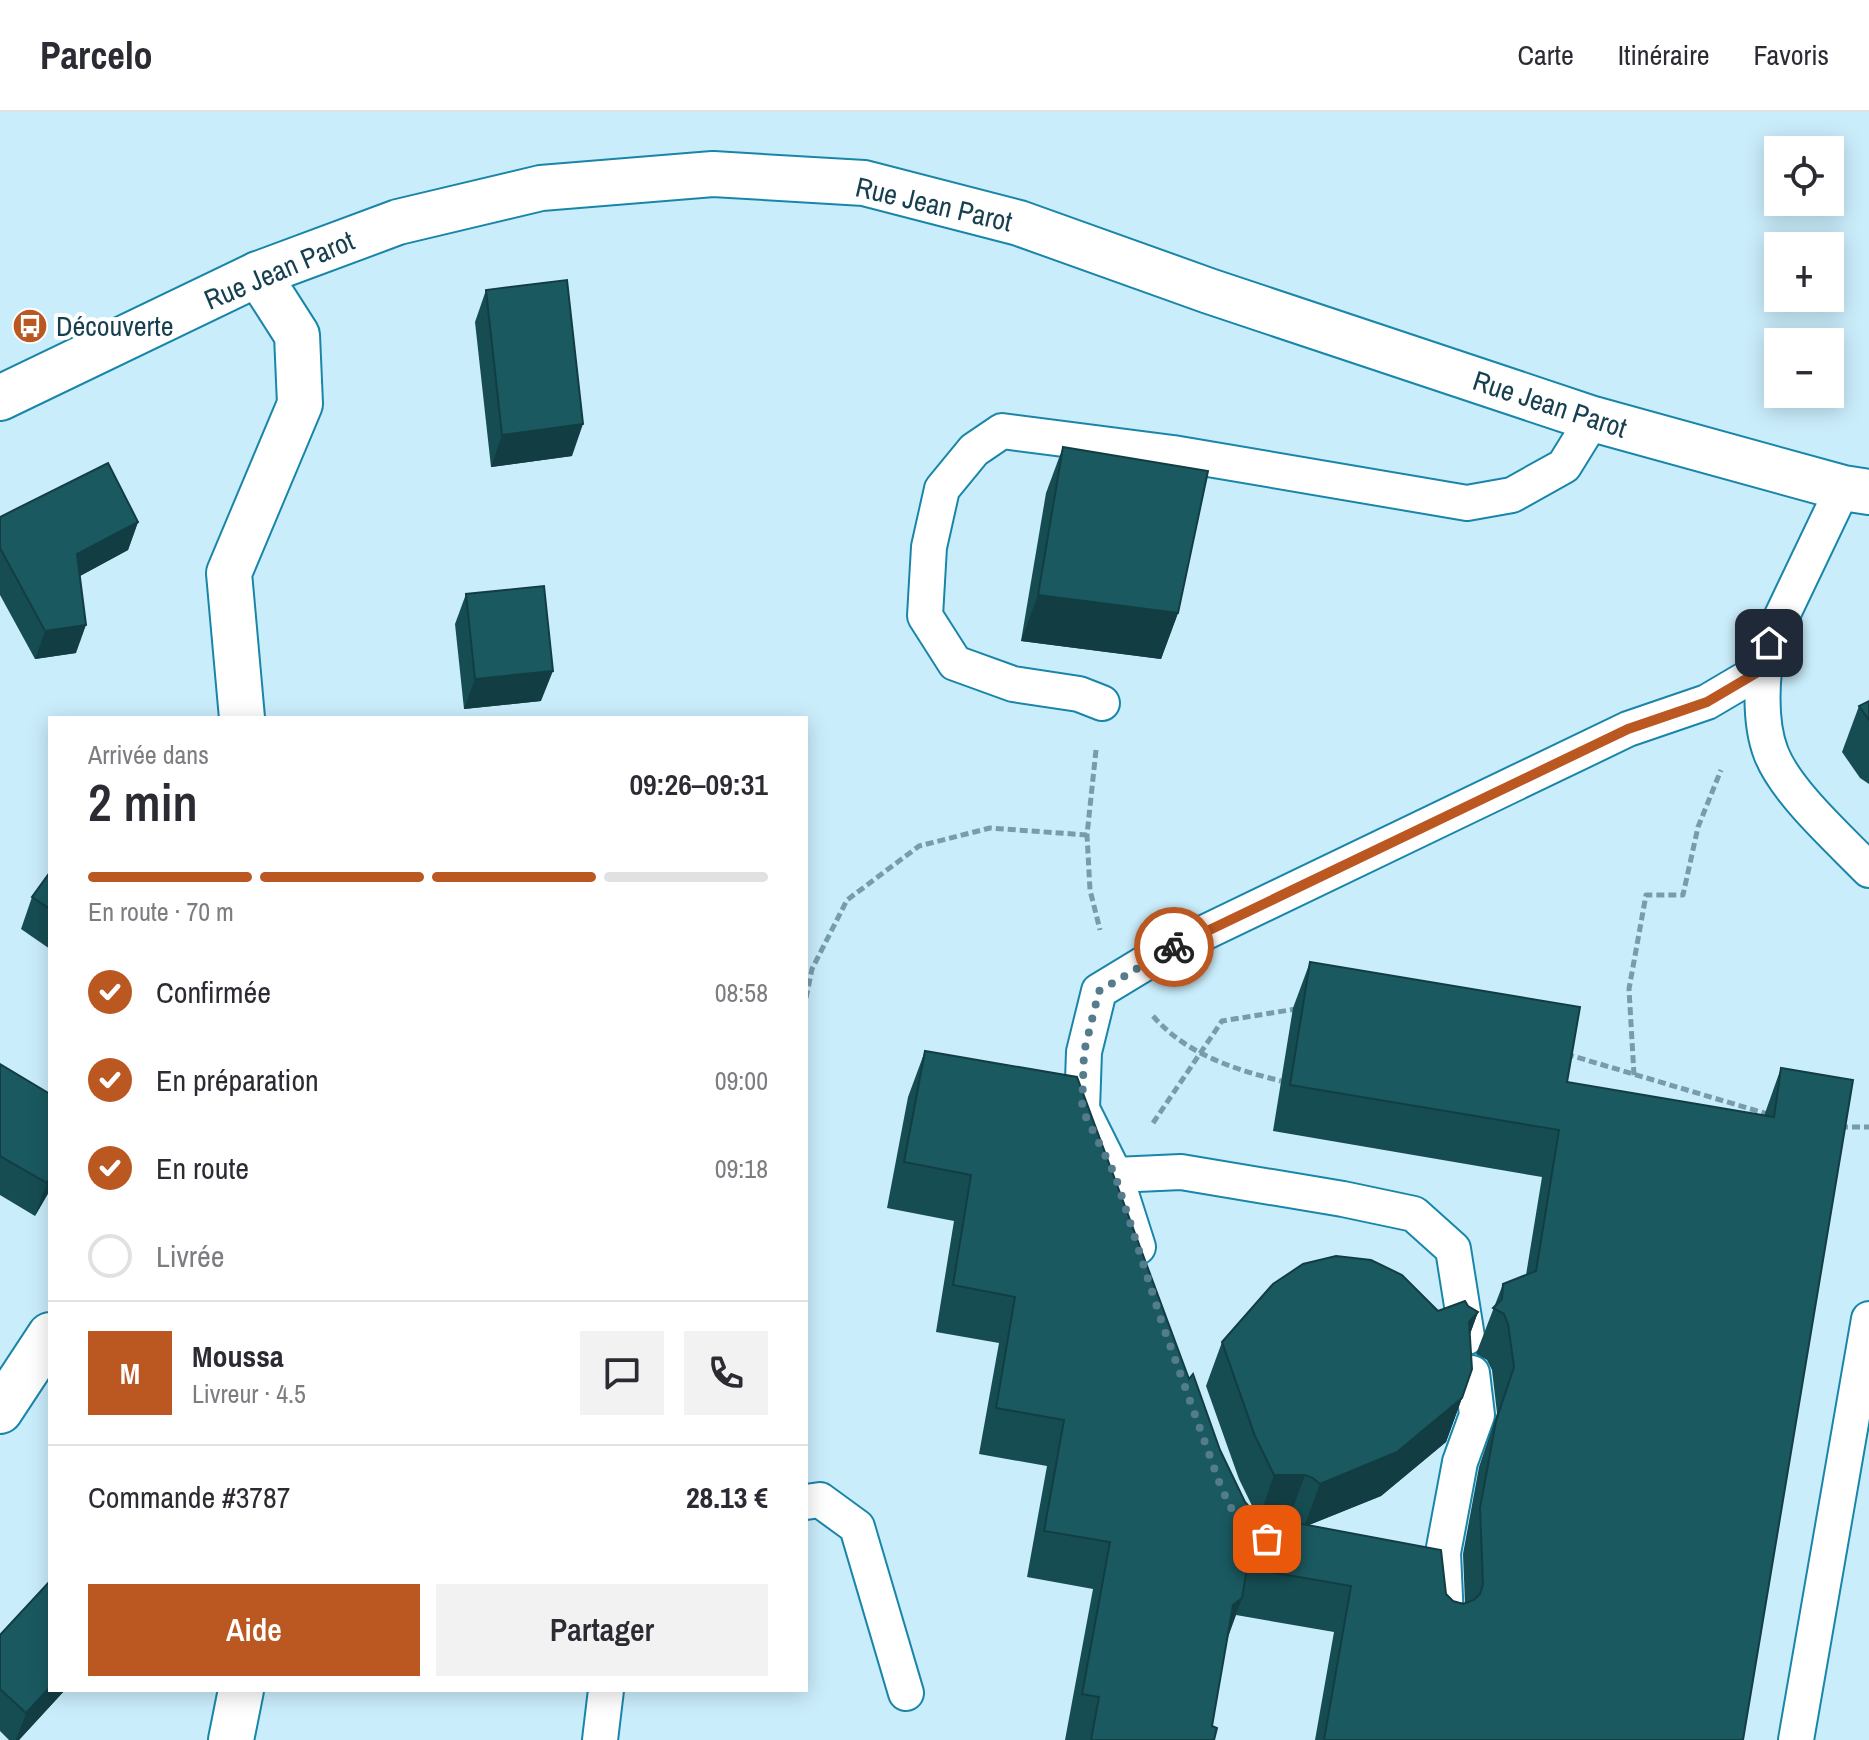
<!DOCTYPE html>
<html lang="fr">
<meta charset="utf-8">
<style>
body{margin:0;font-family:"Archivo Narrow",sans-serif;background:#f2f2f3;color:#2b2b33;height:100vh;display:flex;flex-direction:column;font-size:30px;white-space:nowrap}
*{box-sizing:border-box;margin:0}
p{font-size:26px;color:#7c7c81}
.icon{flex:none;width:44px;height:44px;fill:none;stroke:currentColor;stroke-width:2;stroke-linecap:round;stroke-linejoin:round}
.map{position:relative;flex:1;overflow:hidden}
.side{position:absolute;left:48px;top:604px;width:760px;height:976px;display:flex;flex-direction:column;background:#fff;border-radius:0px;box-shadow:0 4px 20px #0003}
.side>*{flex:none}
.tools{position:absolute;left:1764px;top:24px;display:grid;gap:16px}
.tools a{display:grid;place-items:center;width:80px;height:80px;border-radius:0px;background:#fff;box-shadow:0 4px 20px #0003;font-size:40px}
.pin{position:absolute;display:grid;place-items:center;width:68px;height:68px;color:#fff;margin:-34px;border-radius:16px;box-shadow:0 4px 12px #0006}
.courier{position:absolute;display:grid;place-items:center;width:80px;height:80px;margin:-40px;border:6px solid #bb5821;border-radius:50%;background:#fff;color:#222;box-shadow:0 2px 10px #0007}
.head em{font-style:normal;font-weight:600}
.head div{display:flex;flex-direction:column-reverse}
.head{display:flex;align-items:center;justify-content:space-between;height:136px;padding:0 40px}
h1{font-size:52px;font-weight:600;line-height:60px}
.bar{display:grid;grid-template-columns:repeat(4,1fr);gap:12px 8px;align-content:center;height:96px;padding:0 40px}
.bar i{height:10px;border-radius:6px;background:#e1e1e2}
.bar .selected{background:#bb5821}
.bar p{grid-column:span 4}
.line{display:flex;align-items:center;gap:20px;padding:0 40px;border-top:2px solid #e1e1e2}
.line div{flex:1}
.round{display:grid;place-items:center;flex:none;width:84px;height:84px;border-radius:0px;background:#f2f2f3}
ol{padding:0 40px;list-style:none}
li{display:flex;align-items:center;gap:24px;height:88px}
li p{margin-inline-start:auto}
li .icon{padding:8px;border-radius:50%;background:#bb5821;color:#fff;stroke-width:4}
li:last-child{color:#7c7c81}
li i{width:44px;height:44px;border:4px solid #e1e1e2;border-radius:50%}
.button{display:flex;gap:16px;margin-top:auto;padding:16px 40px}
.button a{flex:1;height:92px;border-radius:0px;background:#bb5821;color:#fff;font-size:32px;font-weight:600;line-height:92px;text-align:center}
.button a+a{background:#f2f2f3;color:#2b2b33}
header{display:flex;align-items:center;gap:48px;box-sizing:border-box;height:112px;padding:0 40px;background:#fff;border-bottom:2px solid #e1e1e2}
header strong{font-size:38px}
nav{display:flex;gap:44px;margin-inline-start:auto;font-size:28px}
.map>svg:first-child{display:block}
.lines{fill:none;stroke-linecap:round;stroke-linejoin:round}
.lane-casing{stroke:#1986a9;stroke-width:38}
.street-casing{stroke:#1986a9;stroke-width:48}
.path{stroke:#779dac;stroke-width:5;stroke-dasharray:8 4;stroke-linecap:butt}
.lane{stroke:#fff;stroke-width:34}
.street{stroke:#fff;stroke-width:44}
.wall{fill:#164d53;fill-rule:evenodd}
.shaded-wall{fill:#123e43}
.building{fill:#1a5960;stroke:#123e43;stroke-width:2}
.done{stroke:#557c8c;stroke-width:8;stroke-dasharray:0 14.4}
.route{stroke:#bb5821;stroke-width:10}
.labels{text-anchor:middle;stroke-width:8;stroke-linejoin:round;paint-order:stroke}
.street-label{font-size:28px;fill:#163f4f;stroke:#fff}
.poi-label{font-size:28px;fill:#163f4f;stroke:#fff;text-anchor:start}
</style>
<header>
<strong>Parcelo</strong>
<nav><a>Carte</a><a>Itinéraire</a><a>Favoris</a></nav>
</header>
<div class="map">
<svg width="1869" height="1628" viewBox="0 0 1869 1628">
<rect width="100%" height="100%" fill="#caedfc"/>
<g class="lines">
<defs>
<g id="lane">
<path d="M1843,376L1769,531C1761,562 1759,610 1771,641C1786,680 1839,727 1869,758"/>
<polyline points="1102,591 1079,582 1013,572 955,551 925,504 929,435 942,377 974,338 1002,319 1173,341 1467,391 1512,383 1564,354 1593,307"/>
<polyline points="1115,1063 1181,1060 1343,1087 1414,1102 1453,1137 1467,1225"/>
<polyline points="1138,1135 1115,1063 1082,997 1084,940 1099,879 1160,842 1628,617 1707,590 1763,557"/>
<polyline points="806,1390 820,1388 857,1415 906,1581"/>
<polyline points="1446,1507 1443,1441 1460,1350 1477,1303 1472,1261"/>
<polyline points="600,1628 606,1578"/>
<polyline points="1796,1628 1869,1207"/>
</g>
<g id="street">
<polyline points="0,286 258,162 398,110 541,76 713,62 864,71 1019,111 1209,179 1593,307 1843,376 1869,380"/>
<polyline points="242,606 229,461 300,292 297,223 258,162"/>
<polyline points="0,1299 50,1223"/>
<polyline points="231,1628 241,1578"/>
</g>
</defs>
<use href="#lane" class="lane-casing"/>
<use href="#street" class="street-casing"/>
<g class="path">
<polyline points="1096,638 1087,723 1090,778 1100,818"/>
<polyline points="806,886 812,857 847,788 919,734 990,716 1087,723"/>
<path d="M1153,904C1186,942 1233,957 1281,969"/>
<polyline points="1566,942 1771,1003"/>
<polyline points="1634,963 1629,877 1646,783 1683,783 1698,715 1721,658"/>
<polyline points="1153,1011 1222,909 1296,897"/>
<polyline points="1840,1015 1869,1015"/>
</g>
<use href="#lane" class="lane"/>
<use href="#street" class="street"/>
</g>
<g class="wall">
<polygon points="486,178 572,344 491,355 475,210"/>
<polygon points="1063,335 1178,501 1161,547 1021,529 1046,381"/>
<polygon points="0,405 138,410 128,438 80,464 76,541 35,547 0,483"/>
<polygon points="466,482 541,589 464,597 455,512"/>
<polygon points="1869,589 1869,672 1860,666 1842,640 1859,594"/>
<polygon points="50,760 50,837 21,817 32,785"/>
<path d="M1310,850L1567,970L1764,1004L1781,956L1743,1628H1315L1334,1520L1236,1503L1227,1528L1212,1614L1214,1628H1065L1093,1477L1027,1465L1047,1354L979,1342L999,1231L936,1220L954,1109L887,1096L908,985L925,939L1189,1267L1220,1338L1245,1390L1252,1398L1250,1403L1257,1404L1239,1367L1206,1274L1222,1230L1468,1194L1478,1200L1470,1222L1462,1286L1446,1330L1381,1384L1309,1413L1446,1482L1453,1489L1465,1491L1463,1442L1479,1355L1497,1301L1492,1258L1487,1248L1476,1242L1503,1172L1526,1163L1542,1065L1273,1019L1293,896ZM1274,1407H1289L1297,1409L1300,1412Z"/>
<polygon points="0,952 50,982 50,1078 35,1104 0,1083"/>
<polygon points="0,1523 65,1578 19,1628 9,1628 0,1619"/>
</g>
<g class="shaded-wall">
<polygon points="583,312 572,344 491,355 502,323"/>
<polygon points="138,410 128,438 67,471 77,442"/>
<polygon points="1038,483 1178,501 1161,547 1021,529"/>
<polygon points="86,513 76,541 35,547 45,519"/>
<polygon points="553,559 541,589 464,597 475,567"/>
<polygon points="50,1066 50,1078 35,1104 47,1071"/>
<polygon points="1478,1200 1462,1244 1469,1210"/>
<polygon points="1462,1286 1446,1330 1381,1384 1304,1415 1320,1372"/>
<polygon points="1274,1363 1305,1363 1289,1407 1259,1407"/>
<polygon points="1242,1486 1225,1532 1233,1493"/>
<polygon points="50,1575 50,1578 65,1578 19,1628 16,1628 26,1601"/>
</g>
<g class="building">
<polygon points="567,168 583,312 502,323 486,178"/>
<polygon points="1063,335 1208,359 1178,501 1038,483"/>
<polygon points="108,351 138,410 77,442 86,513 45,519 0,436 0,405"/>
<polygon points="544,474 553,559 475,567 466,482"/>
<polygon points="1869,589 1869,608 1859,594"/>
<polygon points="50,760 50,797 32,785"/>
<polygon points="1310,850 1580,895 1567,970 1774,1005 1781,956 1853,968 1743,1628 1324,1628 1351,1474 1247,1456 1242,1486 1233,1493 1212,1614 1217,1616 1214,1628 1091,1628 1099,1585 1082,1582 1110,1430 1044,1419 1064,1308 996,1296 1015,1185 953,1173 971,1063 904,1050 925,939 1077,965 1189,1267 1193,1262 1220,1338 1245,1390 1252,1398 1243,1401 1441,1438 1446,1482 1453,1489 1463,1492 1474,1488 1480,1482 1483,1472 1480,1396 1496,1309 1514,1255 1508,1212 1504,1202 1493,1196 1502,1187 1503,1172 1536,1159 1559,1018 1290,973"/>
<polygon points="0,952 50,982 50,1066 47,1071 0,1044"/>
<polygon points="1336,1144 1371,1148 1402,1163 1438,1199 1465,1189 1468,1194 1478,1200 1469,1210 1472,1257 1462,1286 1397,1340 1320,1372 1313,1366 1305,1363 1274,1363 1255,1324 1222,1230 1273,1172 1303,1152"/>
<polygon points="50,1469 50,1575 26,1601 0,1577 0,1523"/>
</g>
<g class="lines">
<polyline class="done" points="1174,835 1099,879 1084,940 1082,997 1115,1063 1162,1211 1221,1375 1246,1427 1267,1427"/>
<polyline class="route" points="1174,835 1628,617 1707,590 1763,557 1769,531"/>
</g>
<defs>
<symbol id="bus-disc" viewBox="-11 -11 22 22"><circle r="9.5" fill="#bb5821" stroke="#fff"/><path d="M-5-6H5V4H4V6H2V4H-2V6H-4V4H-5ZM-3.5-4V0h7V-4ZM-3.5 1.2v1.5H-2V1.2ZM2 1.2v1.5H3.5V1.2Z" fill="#fff"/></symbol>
</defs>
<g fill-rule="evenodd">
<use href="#bus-disc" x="10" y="194" width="40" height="40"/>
</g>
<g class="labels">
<g class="street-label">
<text transform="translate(934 92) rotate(13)" y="10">Rue Jean Parot</text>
<text transform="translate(279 158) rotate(-23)" y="10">Rue Jean Parot</text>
<text transform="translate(1550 292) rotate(18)" y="10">Rue Jean Parot</text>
</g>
<g class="poi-label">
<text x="56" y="224">Découverte</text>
</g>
</g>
</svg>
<div class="tools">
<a><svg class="icon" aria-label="locate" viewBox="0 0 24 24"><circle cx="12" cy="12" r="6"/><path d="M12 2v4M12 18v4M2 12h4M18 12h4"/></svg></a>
<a>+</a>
<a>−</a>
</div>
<div class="pin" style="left:1267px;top:1427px;background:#ea580c"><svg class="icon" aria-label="bag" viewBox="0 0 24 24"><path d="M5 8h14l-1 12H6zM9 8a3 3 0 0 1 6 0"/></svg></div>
<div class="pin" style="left:1769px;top:531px;background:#1f2937"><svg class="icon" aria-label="home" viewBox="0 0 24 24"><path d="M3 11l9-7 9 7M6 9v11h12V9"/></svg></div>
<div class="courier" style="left:1174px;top:835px"><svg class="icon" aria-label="bike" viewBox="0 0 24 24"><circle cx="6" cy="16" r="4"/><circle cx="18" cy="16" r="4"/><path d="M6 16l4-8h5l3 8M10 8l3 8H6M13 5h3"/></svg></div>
<section class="side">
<div class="head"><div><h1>2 min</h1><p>Arrivée dans</p></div><em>09:26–09:31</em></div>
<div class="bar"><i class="selected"></i><i class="selected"></i><i class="selected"></i><i></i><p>En route · 70 m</p></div>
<ol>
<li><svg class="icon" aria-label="check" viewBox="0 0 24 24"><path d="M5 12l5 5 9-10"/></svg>Confirmée<p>08:58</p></li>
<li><svg class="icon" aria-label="check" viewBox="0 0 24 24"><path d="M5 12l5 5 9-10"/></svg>En préparation<p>09:00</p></li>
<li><svg class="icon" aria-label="check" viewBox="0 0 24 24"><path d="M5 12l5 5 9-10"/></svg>En route<p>09:18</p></li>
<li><i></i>Livrée</li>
</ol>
<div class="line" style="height:144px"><b class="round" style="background:#bb5821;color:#fff">M</b><div><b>Moussa</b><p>Livreur · 4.5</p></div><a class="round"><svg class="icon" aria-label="chat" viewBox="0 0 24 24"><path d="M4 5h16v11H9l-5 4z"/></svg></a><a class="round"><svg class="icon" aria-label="phone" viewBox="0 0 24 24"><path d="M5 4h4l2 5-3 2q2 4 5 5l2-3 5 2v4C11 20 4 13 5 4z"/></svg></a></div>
<div class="line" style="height:104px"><div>Commande #3787</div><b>28.13 €</b></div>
<div class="button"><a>Aide</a><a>Partager</a></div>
</section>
</div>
